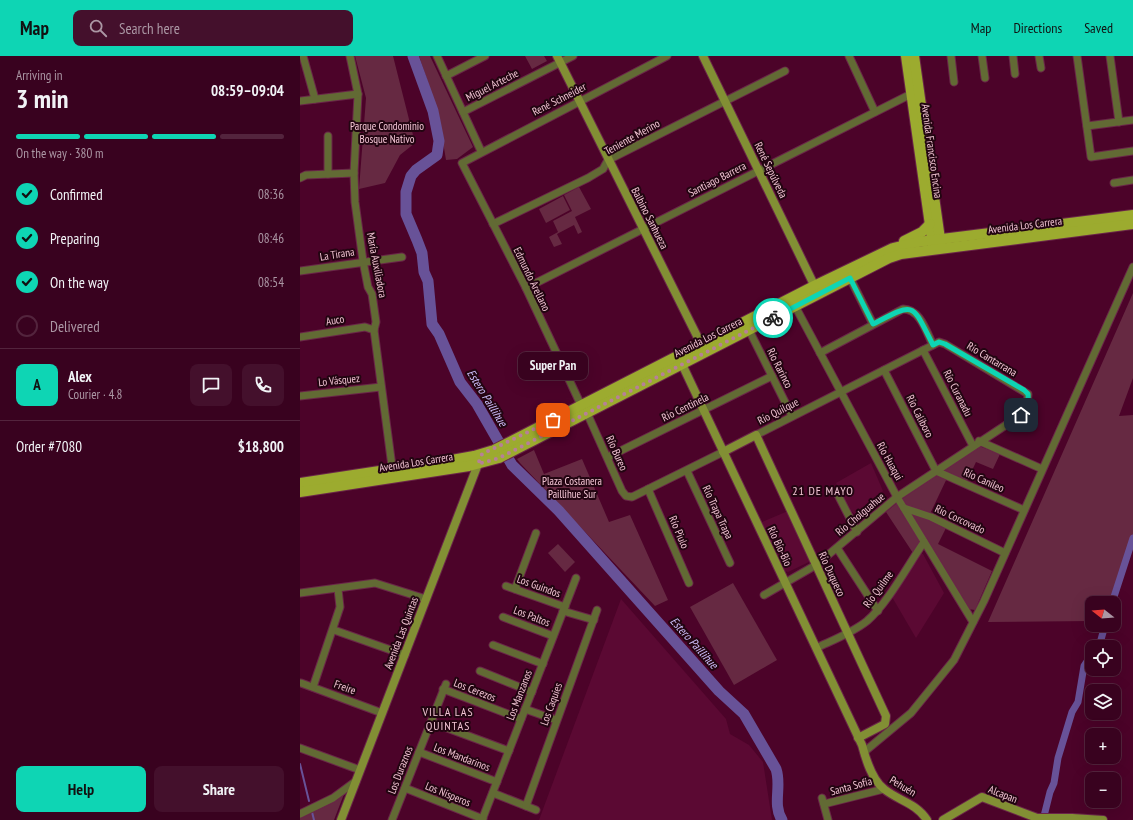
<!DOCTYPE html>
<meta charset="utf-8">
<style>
body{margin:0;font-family:"PT Sans Narrow",sans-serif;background:#44102c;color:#f1f3f6;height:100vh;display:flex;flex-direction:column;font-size:15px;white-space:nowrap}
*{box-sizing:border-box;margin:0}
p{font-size:13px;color:#ab97a4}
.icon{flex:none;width:22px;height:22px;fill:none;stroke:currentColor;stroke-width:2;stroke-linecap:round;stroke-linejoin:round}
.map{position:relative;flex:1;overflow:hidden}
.details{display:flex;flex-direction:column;background:#39021f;width:300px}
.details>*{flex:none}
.needle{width:26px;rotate:287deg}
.controls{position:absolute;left:785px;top:540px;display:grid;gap:8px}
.controls a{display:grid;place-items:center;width:36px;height:36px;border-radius:8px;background:#39021f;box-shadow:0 4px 16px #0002,0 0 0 1px #53243d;font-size:20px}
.pin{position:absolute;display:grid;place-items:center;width:34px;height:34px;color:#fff;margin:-17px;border-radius:8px;box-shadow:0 2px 6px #0006}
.courier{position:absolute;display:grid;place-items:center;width:40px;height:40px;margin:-20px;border:3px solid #0ed5b4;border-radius:50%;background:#fff;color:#222;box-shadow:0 1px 5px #0007}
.bubble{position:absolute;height:28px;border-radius:8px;background:#39021f;box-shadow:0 4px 16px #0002,0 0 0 1px #53243d;font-size:13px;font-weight:700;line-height:28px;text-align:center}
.headline em{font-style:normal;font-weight:700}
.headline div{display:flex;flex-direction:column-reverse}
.headline{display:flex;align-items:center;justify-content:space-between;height:68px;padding:0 16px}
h1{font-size:26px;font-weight:700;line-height:30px}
.bar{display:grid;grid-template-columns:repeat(4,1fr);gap:6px 4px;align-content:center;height:48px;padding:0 16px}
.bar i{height:5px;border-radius:3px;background:#53243d}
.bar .selected{background:#0ed5b4}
.bar p{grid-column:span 4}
.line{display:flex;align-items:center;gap:10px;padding:0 16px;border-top:1px solid #53243d}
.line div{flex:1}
.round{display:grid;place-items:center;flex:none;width:42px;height:42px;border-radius:8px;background:#44102c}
ol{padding:0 16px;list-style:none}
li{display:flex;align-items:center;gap:12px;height:44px}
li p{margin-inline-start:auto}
li .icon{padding:4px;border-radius:50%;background:#0ed5b4;color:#111;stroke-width:4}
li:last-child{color:#ab97a4}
li i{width:22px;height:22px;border:2px solid #53243d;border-radius:50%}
.action{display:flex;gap:8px;margin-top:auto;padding:8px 16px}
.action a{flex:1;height:46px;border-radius:8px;background:#0ed5b4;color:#111;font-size:16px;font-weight:700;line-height:46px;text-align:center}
.action a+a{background:#44102c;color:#f1f3f6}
header{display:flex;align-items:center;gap:24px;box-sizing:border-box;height:56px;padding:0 20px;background:#0ed5b4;color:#111}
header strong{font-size:19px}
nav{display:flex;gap:22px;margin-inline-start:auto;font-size:14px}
.search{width:280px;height:36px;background:#44102c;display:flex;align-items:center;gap:10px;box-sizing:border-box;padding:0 14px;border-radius:8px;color:#ab97a4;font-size:15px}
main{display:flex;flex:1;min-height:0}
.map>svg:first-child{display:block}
.built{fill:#5b0933}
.green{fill:#662942}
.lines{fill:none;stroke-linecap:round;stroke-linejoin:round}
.stream{stroke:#685298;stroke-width:2}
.canal{stroke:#685298;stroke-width:7}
.river{stroke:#685298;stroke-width:11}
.street-casing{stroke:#6a2648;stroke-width:9}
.secondary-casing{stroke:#6a2648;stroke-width:10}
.primary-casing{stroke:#6a2648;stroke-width:12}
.street{stroke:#626a34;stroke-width:7}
.secondary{stroke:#828f34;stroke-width:8}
.primary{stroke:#9cab2f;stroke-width:10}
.done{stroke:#b78098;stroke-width:4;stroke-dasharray:0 7.2}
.route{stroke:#0ed5b4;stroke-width:5}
.labels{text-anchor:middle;stroke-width:4;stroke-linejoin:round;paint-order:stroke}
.street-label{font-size:11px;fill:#f1c4d3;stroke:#220511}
.park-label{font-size:11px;fill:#f6c7d7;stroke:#220511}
.water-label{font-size:12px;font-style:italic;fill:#cdbefa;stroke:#220511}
.neighbourhood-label{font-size:12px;letter-spacing:1px;fill:#f1c4d3;stroke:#220511}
</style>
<header>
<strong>Map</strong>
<div class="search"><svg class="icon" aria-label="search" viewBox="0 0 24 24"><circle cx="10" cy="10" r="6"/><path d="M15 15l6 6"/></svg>Search here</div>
<nav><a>Map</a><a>Directions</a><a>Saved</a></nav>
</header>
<main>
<section class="details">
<div class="headline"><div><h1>3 min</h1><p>Arriving in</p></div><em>08:59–09:04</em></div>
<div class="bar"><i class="selected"></i><i class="selected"></i><i class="selected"></i><i></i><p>On the way · 380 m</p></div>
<ol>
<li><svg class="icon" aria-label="check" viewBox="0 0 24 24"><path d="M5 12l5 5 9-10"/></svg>Confirmed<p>08:36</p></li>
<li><svg class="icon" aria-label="check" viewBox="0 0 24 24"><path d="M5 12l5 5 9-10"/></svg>Preparing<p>08:46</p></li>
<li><svg class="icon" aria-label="check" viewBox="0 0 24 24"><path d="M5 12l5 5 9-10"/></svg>On the way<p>08:54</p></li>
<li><i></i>Delivered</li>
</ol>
<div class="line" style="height:72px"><b class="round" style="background:#0ed5b4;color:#111">A</b><div><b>Alex</b><p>Courier · 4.8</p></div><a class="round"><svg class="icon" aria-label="chat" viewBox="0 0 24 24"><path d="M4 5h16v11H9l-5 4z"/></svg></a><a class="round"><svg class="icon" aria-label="phone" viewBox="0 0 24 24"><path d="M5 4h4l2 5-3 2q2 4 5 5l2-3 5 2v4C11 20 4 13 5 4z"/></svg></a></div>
<div class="line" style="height:52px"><div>Order #7080</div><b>$18,800</b></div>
<div class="action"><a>Help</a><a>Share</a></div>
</section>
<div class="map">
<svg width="833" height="764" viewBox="0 0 833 764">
<rect width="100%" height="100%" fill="#4c0329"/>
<g class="built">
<polygon points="571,407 583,435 555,458 552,456 536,427"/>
<polygon points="488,455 511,505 488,516 485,515 480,504 483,502 476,489 473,490 462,466"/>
<polygon points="621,498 623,498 644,537 616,582 592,541"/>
<polygon points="321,543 426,663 430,678 449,689 463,706 472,764 239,764"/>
</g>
<g class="green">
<polygon points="55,0 93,0 115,87 100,99 85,127 59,133 66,42"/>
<polygon points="119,0 130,0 173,91 157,103 146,104 138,56"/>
<polygon points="225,0 244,0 247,5 232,13"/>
<polygon points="279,131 291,153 275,161 282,176 278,178 274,169 257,178 262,188 254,191 249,181 258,176 253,165 272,155 264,139"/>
<polygon points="263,140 270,154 246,167 239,153"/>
<polygon points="833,237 833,322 819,360 833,359 833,482 812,547 792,547 792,565 688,566"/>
<polygon points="679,390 700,398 693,413 676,406 667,425 649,418 628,462 646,472 638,488 692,515 675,554 668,553 624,481 613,497 586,456 603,442"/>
<polygon points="234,394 244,418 282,403 309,466 330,459 368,544 355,550 220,407 217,403"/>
<polygon points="258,488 275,506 265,516 248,497"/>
<polygon points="433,527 477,604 434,629 390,551"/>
<polygon points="44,738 34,764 0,764 0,761 23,751"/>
</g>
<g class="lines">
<g class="stream">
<polyline points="0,708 9,745"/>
<polyline points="12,756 14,764"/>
</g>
<g class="canal">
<polyline points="812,547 833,482"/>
<polyline points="799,591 805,569"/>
<polyline points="743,764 750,736 754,727 758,702 772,656 778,646 784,610 792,598"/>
</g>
<path class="river" d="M113,0L133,55L139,85L137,99L116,114L111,120L106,136V158L117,184L122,197L124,216L128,225L132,268L139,278L160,326L177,348L212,409L259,455L419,635L444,658L476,713C482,730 472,748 482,764"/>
<defs>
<g id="street">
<polyline points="3,0 15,43"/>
<polyline points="50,0 58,38 54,117 55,146 63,205 68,231 72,238 76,266 74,274 93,418"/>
<polyline points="137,0 181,95"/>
<polyline points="549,0 575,56"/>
<polyline points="651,0 654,26"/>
<polyline points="682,0 685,22"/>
<polyline points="713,0 715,18"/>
<polyline points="739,0 741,12"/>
<polyline points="777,0 791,101 833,95"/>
<polyline points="810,0 819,66"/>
<polyline points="146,20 185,0"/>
<polyline points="0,45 58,38"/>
<polyline points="163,56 273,0"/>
<polyline points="787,70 833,64"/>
<polyline points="28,118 28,80"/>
<polyline points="0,122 6,119 54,117"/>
<polyline points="814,127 833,124"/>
<polyline points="193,168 288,122 303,113 308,104 485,15"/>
<polyline points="0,215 102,201"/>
<polyline points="550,222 573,268"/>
<polyline points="226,232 615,36"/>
<polyline points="495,250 597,441 673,566"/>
<polyline points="449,274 492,360"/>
<polyline points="0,281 65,271 74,274"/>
<polyline points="623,294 673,390"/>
<path d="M520,297L603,253C620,253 626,275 633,289"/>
<polyline points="584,314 636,415 724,454"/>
<polyline points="0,340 81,331"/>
<polyline points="281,349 226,232 162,107 367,0"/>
<polyline points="287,357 322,435 326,440 332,441 423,396"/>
<polyline points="456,379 639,286 645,288 728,338 727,350 721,359 597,441 516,509 464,539"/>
<polyline points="679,385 742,413"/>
<polyline points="308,401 472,320"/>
<polyline points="387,415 430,507"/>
<polyline points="348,433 389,527"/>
<polyline points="537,437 557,476"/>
<polyline points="604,452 631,461 705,497"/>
<polyline points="537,492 578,555"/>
<polyline points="206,530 265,551"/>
<polyline points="215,533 236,477"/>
<polyline points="0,537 75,527 126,543"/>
<polyline points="263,555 294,564"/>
<polyline points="203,561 253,580"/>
<polyline points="34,574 105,599"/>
<polyline points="193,589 243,608"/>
<path d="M516,592C533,584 552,577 567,565C588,547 608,509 624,486"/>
<polyline points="180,615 232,636"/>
<polyline points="1,627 82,657"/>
<polyline points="13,631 40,551 38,533"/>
<polyline points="143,633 221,663"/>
<polyline points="225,653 256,664"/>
<polyline points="131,666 209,695"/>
<polyline points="0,692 60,714"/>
<polyline points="119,696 197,726"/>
<polyline points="564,696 611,657 654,604 684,545 833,211"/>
<polyline points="105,732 183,763"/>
<polyline points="193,737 236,754"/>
<polyline points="522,742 528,764"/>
<polyline points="524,748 584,733"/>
<polyline points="226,750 297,554"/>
<polyline points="0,758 33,742 56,725"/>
<polyline points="92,764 146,628"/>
<polyline points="182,764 276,522"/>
</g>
<g id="secondary">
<polyline points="257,0 401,288"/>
<polyline points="403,0 517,235"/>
<path d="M380,304L562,689C566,704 572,724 584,733C599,745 616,747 627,764"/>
<polyline points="423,396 456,379 586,660 585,668 558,682"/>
<polyline points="41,764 180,403"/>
<polyline points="643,764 682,741 737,762 772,762 803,764"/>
</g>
<g id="primary">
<polyline points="606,0 633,190"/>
<polyline points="614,0 641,190"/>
<polyline points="604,185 622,176 630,168"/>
<polyline points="0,427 152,404 174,400 194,394 514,230 593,192 618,186 833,159"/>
<polyline points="0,436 169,410 199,402 589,202 601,198 833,168"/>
</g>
</defs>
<use href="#street" class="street-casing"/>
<use href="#secondary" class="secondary-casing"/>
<use href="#primary" class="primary-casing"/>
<use href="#street" class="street"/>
<use href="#secondary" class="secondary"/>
<use href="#primary" class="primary"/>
</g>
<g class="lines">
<polyline class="done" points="253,364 182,398 178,408 199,402 473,262"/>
<path class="route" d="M473,262L550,222L573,268C616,246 611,246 633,289L639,286L645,288L724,334L728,338C729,347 726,351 721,359"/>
</g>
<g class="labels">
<g class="street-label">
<text transform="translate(192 29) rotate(-27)" y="4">Miguel Arteche</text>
<text transform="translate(259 43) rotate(-27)" y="4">René Schneider</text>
<text transform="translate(332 81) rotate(-29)" y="4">Teniente Merino</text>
<text transform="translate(632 95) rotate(82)" y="4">Avenida Francisco Encina</text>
<text transform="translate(471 114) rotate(64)" y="4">René Sepúlveda</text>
<text transform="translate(417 123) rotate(-27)" y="4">Santiago Barrera</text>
<text transform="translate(350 162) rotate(63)" y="4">Balbino Sanhueza</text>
<text transform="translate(725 169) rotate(-7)" y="4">Avenida Los Carrera</text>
<text transform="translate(37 198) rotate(-9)" y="4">La Tirana</text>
<text transform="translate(77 209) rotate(79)" y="4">María Auxiliadora</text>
<text transform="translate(232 223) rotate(64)" y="4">Edmundo Arellano</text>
<text transform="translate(35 264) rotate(-9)" y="4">Auco</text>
<text transform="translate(408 281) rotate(-27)" y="4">Avenida Los Carrera</text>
<text transform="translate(692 303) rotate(31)" y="4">Río Cantarrana</text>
<text transform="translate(480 312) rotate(63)" y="4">Río Rarinco</text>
<text transform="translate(39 324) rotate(-6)" y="4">Lo Vásquez</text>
<text transform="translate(658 337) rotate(63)" y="4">Río Curanadu</text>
<text transform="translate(385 351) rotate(-26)" y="4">Río Centinela</text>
<text transform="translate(478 355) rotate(-27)" y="4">Río Quilque</text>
<text transform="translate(620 360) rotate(63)" y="4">Río Caliboro</text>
<text transform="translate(317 397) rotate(66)" y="4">Río Bureo</text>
<text transform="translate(590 405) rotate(61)" y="4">Río Huaqui</text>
<text transform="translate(116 406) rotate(-9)" y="4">Avenida Los Carrera</text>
<text transform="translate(684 424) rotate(24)" y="4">Río Canileo</text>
<text transform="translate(418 456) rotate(65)" y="4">Río Trapa Trapa</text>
<text transform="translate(560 458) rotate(-40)" y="4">Río Cholguahue</text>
<text transform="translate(660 463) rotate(25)" y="4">Río Corcovado</text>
<text transform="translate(379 476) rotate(67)" y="4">Río Piulo</text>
<text transform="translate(480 490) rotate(65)" y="4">Río Bío-Bío</text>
<text transform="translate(532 518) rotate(65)" y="4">Río Duqueco</text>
<text transform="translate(239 530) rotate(20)" y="4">Los Guindos</text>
<text transform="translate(578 533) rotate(-54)" y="4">Río Quilme</text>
<text transform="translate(232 560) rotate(21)" y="4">Los Paltos</text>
<text transform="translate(101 577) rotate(-69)" y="4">Avenida Las Quintas</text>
<text transform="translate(45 631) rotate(20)" y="4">Freire</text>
<text transform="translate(175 634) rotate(21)" y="4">Los Cerezos</text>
<text transform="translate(219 639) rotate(-69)" y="4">Los Manzanos</text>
<text transform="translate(251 648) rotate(-70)" y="4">Los Caquies</text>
<text transform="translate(162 701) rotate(21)" y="4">Los Mandarinos</text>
<text transform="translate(100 714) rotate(-69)" y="4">Los Duraznos</text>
<text transform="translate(551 730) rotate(-15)" y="4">Santa Sofía</text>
<text transform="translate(603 730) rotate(31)" y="4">Pehuén</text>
<text transform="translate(148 738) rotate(22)" y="4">Los Nísperos</text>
<text transform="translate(703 738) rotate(21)" y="4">Alcapan</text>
</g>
<g class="park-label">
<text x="87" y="74">Parque Condominio<tspan x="87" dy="13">Bosque Nativo</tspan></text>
<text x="272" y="429">Plaza Costanera<tspan x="272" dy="13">Paillihue Sur</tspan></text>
</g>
<g class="water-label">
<text transform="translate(187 342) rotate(58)" y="4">Estero Paillihue</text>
<text transform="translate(394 587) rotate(48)" y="4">Estero Paillihue</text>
</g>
<g class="neighbourhood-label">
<text x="523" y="439">21 DE MAYO</text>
<text x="148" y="660">VILLA LAS<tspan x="148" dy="14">QUINTAS</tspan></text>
</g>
</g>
</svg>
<div class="controls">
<a><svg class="needle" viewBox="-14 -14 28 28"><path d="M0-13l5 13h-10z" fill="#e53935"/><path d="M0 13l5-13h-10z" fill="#ab97a4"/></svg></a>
<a><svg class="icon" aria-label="locate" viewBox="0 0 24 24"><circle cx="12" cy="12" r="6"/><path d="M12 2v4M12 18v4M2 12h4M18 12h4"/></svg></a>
<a><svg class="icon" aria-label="layers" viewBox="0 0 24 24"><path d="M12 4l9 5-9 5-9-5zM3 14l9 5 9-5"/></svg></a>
<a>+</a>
<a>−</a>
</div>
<div class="pin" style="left:253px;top:364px;background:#ea580c"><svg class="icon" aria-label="bag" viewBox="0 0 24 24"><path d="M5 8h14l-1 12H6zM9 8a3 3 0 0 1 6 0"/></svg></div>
<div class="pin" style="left:721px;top:359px;background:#1f2937"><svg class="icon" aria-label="home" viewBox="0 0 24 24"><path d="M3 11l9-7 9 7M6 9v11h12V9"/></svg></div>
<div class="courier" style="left:473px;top:262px"><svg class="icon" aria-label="bike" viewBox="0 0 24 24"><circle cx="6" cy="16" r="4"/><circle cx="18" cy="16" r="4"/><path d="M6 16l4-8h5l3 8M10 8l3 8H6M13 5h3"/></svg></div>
<div class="bubble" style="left:218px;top:296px;width:70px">Super Pan</div>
</div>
</main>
